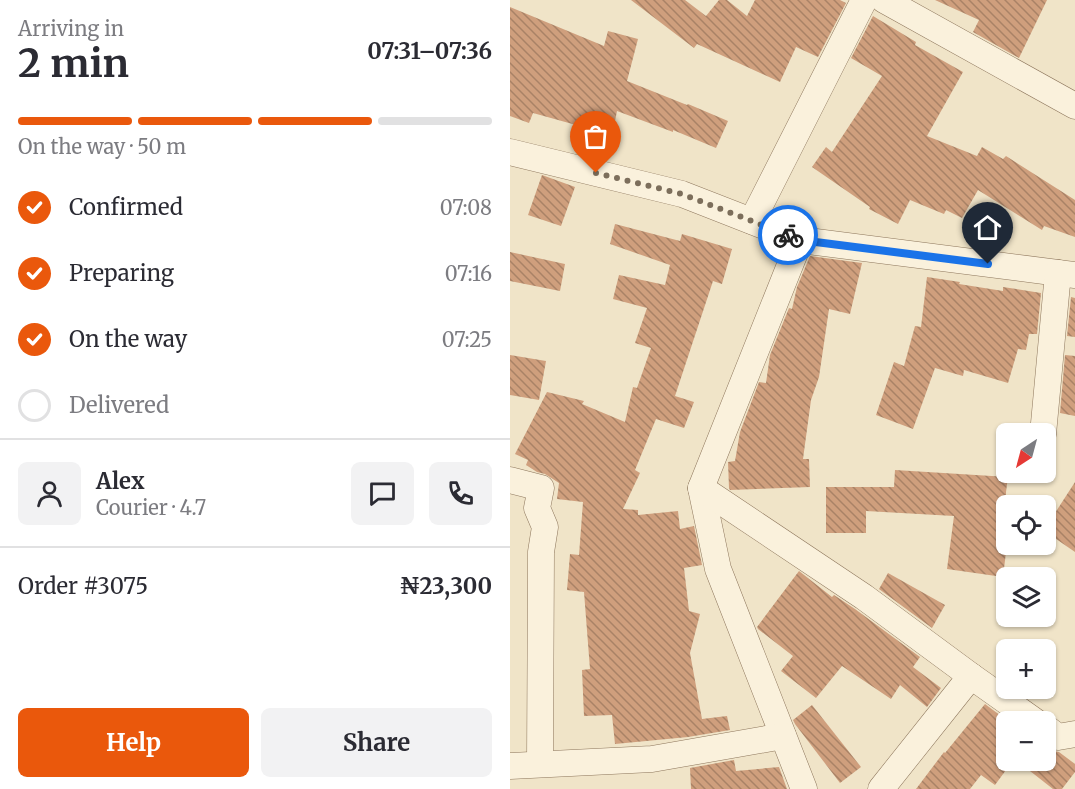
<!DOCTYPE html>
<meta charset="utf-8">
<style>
body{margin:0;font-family:Merriweather,serif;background:#f2f2f3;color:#2b2b33;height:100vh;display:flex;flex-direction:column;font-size:22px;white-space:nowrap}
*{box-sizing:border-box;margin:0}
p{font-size:20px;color:#7c7c81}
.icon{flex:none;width:33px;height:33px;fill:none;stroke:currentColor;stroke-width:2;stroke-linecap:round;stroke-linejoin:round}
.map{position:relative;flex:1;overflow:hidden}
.drawer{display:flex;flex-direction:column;background:#fff;width:510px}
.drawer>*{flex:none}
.needle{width:39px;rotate:216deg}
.fabs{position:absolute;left:486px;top:423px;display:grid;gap:12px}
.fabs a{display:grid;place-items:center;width:60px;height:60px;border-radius:9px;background:#fff;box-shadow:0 2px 4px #0004;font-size:30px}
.pin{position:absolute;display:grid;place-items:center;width:51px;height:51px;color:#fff;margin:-62px -26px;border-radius:50% 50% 50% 0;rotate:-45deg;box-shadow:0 0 6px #0007}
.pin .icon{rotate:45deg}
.courier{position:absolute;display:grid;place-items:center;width:60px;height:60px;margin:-30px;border:4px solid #1a73e8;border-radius:50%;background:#fff;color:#222;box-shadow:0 2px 8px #0007}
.overview em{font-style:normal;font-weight:700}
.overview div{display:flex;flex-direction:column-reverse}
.overview{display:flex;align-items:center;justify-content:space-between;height:102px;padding:0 18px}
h1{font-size:39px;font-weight:700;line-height:45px}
.bar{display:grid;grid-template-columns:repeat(4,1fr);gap:9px 6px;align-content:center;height:72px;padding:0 18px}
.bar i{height:8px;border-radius:4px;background:#e1e1e2}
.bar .current{background:#ea580c}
.bar p{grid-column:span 4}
.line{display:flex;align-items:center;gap:15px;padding:0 18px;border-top:2px solid #e1e1e2}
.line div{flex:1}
.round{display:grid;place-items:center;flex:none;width:63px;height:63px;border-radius:9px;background:#f2f2f3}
ol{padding:0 18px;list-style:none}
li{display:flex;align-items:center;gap:18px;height:66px}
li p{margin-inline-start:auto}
li .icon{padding:6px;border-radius:50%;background:#ea580c;color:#fff;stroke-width:4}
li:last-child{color:#7c7c81}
li i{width:33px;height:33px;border:3px solid #e1e1e2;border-radius:50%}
.button{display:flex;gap:12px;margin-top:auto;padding:12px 18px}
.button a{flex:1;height:69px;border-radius:9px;background:#ea580c;color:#fff;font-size:24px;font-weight:700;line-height:69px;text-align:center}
.button a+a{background:#f2f2f3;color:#2b2b33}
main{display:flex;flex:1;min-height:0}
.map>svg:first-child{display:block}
.building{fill:url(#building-back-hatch)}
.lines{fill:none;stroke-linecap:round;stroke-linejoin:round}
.street-casing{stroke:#8d765c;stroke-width:27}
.street{stroke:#faf1dc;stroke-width:26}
.done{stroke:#7c6e5b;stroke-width:6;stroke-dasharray:0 10.8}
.route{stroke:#1a73e8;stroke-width:8}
</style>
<main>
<section class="drawer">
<div class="overview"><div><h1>2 min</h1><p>Arriving in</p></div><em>07:31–07:36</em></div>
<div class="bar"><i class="current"></i><i class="current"></i><i class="current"></i><i></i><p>On the way · 50 m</p></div>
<ol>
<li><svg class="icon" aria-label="check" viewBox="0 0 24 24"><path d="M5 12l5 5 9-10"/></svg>Confirmed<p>07:08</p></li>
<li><svg class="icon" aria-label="check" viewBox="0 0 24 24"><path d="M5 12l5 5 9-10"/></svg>Preparing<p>07:16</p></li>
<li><svg class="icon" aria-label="check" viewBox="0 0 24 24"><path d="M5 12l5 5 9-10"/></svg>On the way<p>07:25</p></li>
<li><i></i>Delivered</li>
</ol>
<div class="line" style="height:108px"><a class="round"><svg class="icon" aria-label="person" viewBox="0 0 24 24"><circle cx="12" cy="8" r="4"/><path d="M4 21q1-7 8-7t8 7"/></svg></a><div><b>Alex</b><p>Courier · 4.7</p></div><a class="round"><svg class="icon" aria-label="chat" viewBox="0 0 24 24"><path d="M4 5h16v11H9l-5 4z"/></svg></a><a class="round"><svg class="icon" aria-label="phone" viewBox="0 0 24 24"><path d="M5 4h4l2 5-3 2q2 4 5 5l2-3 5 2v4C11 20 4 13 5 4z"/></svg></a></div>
<div class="line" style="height:78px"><div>Order #3075</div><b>₦23,300</b></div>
<div class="button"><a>Help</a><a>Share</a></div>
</section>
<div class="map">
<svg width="565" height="789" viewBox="0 0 565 789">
<defs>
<pattern id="building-back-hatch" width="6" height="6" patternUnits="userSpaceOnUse" patternTransform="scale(1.5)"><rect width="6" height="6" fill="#cf9f7d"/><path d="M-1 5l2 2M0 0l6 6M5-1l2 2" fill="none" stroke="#a98266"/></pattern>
</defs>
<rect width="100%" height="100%" fill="#f0e4c8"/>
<g class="building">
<polygon points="121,0 175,0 196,16 209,0 217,0 237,16 245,0 330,0 336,3 308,57 286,47 270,82 187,44 184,48"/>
<polygon points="425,0 537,0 509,58 463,32 469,20"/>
<polygon points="0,7 94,46 98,31 128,39 117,81 177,105 178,104 218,121 206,148 163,130 163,132 107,111 104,126 68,118 66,125 23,113 19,123 0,116"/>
<polygon points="363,16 406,42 405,45 453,72 417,136 467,156 472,147 493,159 496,156 565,200 565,237 534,226 532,230 468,190 452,218 436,210 434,214 400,200 388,224 359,209 360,207 302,167 316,147 322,152 372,76 341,58"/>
<polygon points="32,175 65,187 51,226 18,215"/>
<polygon points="105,224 170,241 172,234 222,249 212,284 203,281 165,396 184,402 174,428 146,419 125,470 130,473 113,509 128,510 128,515 168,511 170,529 184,526 192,565 174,568 179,611 190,614 180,653 192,719 217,716 220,730 178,737 105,744 102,715 74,716 72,670 80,669 74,592 57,590 60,554 69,555 73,502 47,499 49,483 35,474 27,472 16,465 18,460 5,454 37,392 74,401 72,404 115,422 123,387 127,388 141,348 125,343 137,308 103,299 109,275 155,285 160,265 100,244"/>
<polygon points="0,252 55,264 50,291 0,281"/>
<polygon points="300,256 352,263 340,314 319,309 309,377 301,400 293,459 299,459 300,487 220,490 219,488 218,462 225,461 230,432 249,382 256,383 260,355 279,308 282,309 287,287"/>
<polygon points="417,277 450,282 449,284 493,291 493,287 531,293 527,334 519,334 516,350 508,349 498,383 454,370 453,376 425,368 403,429 366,415 384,362 394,366 405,326 411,327"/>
<polygon points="561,297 565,298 565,337 557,336"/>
<polygon points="0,355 36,361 29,400 0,395"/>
<polygon points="555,355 565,356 565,416 550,413"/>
<polygon points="385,470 498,477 496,492 496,552 493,577 437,569 444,516 356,511 356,533 316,533 316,487 384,487"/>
<polygon points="565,482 565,552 536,532 536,527"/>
<polygon points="289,571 322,597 324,595 345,609 410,657 403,667 431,688 417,707 390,685 381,699 332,666 306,698 271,671 283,656 248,629 247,627"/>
<polygon points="378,573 435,605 422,628 369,589"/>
<polygon points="475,704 499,722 496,722 496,770 485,785 471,775 460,789 406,789 434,752 435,753"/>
<polygon points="302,705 351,767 330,783 285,724 283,720"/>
<polygon points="536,746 544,751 549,752 565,764 565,772 552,789 543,789 506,760 536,760"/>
<polygon points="224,760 226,771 269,767 277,789 181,789 180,768"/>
</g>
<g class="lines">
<defs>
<g id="street">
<polyline points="374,0 565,106"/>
<polyline points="0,152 172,194 290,240 565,275"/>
<polyline points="242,221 354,0"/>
<polyline points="290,240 191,488 208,569 294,789"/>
<polyline points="533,434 548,273"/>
<polyline points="0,480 31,488 27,508 35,527 31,552 30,764"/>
<polyline points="191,488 354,597 461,676 526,722"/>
<polyline points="536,728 548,737 565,734"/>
<polyline points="0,766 142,759 273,736"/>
<polyline points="371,789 461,676"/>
</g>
</defs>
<use href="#street" class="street-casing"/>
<use href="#street" class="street"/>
</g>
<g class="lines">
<polyline class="done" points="86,173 172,194 278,235"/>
<polyline class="route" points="278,235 290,240 478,264"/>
</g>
</svg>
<div class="fabs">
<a><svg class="needle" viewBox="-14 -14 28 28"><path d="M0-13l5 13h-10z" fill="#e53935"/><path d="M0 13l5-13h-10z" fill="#7c7c81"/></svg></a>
<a><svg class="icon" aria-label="locate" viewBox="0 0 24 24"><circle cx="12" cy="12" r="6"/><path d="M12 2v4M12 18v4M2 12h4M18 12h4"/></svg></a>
<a><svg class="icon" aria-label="layers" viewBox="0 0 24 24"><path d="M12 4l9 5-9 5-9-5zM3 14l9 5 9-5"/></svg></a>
<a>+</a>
<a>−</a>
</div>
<div class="pin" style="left:86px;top:173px;background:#ea580c"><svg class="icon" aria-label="bag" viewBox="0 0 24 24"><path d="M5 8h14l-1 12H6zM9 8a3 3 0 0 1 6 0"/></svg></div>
<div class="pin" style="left:478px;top:264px;background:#1f2937"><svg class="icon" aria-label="home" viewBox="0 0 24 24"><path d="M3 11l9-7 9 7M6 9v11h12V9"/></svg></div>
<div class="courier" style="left:278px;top:235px"><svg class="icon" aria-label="bike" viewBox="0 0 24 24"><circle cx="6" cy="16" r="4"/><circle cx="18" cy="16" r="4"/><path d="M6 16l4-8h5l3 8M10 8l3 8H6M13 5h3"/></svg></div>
</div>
</main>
